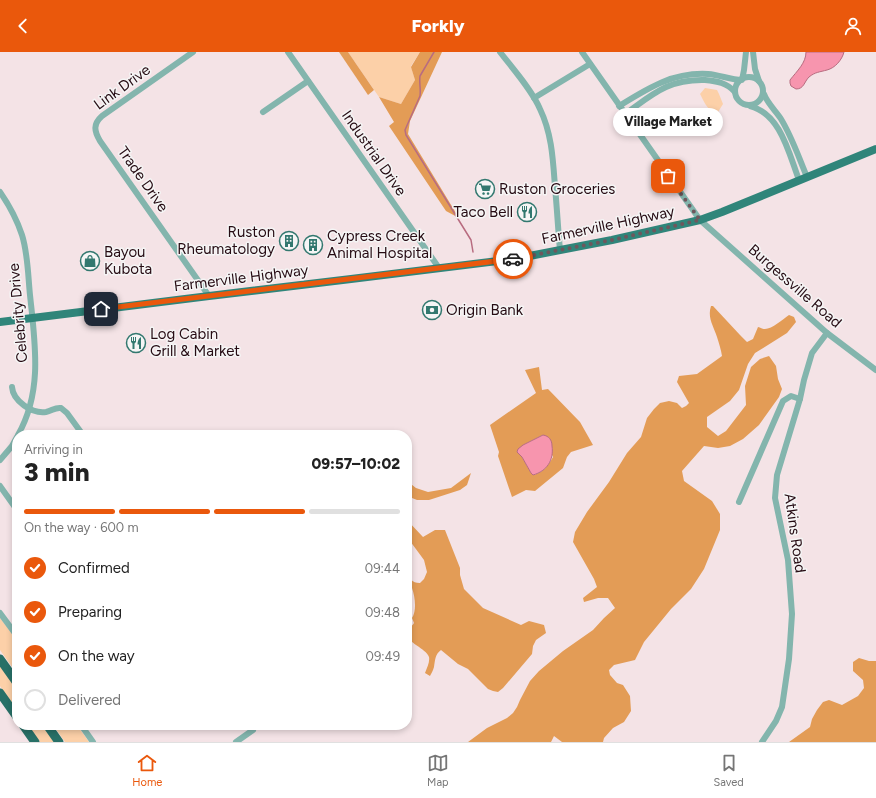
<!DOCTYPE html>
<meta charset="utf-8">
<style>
body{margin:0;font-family:Figtree,sans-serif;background:#f6f6f6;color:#222;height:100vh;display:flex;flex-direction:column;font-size:15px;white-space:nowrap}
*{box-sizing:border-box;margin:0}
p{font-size:13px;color:#767676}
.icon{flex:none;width:22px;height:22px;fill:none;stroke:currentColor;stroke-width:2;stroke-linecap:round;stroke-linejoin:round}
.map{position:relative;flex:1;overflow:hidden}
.drawer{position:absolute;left:12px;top:378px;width:400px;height:300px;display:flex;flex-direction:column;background:#fff;border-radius:16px;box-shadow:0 2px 6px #0003}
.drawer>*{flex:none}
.pin{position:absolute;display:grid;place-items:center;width:34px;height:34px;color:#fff;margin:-17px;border-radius:8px;box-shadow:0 2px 6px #0006}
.courier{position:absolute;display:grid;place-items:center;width:40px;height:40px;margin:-20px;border:3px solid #ea580c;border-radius:50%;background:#fff;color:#222;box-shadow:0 1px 5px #0007}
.bubble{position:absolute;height:28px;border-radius:14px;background:#fff;box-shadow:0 2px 6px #0003;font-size:13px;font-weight:800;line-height:28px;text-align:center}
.headline em{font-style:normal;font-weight:800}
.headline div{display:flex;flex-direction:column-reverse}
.headline{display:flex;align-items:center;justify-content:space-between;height:68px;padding:0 12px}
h1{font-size:26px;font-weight:800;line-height:30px}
.bar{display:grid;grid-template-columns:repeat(4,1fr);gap:6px 4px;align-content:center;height:48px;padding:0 12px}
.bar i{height:5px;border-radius:3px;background:#e0e0e0}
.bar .current{background:#ea580c}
.bar p{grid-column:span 4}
ol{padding:0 12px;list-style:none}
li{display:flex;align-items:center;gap:12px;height:44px}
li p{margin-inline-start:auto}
li .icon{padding:4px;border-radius:50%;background:#ea580c;color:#fff;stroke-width:4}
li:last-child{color:#767676}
li i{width:22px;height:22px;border:2px solid #e0e0e0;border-radius:50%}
header{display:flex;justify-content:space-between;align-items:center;height:52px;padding:0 12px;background:#ea580c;color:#fff;font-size:18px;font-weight:800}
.tabs{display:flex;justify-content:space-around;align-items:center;height:56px;border-top:1px solid #e0e0e0;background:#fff;font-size:11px;color:#767676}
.tabs a{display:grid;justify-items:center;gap:2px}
.tabs .current{color:#ea580c}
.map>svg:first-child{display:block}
.green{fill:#fcd0a8}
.forest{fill:#e39c56;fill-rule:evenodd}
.water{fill:#f795ae;stroke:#b86c80}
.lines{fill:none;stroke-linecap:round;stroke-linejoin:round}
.stream{stroke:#b86c80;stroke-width:1.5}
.minor{stroke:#83b5ad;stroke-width:6}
.major{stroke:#30857a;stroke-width:8}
.highway{stroke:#287067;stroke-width:9}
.done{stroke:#6e575d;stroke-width:4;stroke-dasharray:0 7.2}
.route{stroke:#ea580c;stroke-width:5}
.labels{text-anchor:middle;stroke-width:3;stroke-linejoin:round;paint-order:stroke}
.street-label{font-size:15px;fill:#260b13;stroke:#f5f5f5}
.poi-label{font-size:15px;fill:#260b13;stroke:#f5f5f5;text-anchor:start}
</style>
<header><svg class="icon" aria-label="back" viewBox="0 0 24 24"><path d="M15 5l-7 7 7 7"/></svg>Forkly<svg class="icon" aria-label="person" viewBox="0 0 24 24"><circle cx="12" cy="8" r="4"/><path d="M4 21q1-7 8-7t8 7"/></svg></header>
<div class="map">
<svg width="876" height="690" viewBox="0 0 876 690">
<rect width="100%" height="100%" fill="#f4e3e6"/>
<g class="green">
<polygon points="348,0 420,0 411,14 415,28 401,52 379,45"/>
<path d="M705,36L717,38L719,42L723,52L718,60C708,61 704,49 700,42Z"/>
<polygon points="0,566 17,588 17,622 0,598"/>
<polygon points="0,613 17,637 17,658 0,634"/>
<polygon points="27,673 42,673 54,690 40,690"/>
<polygon points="53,673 77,673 89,690 65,690"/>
</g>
<g class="forest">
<polygon points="339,0 348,0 374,38 368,43"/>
<polygon points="420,0 442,0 410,69 408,82 459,166 446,159 389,74 394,70 379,45 401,52 415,28 411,15"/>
<path d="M711,254H713L740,283L747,290L753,287L758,275C761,276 763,277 765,277C772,277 783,267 789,263L794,265L796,270L787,281L755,301L748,312L739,338L730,349L707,365V375L718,384L726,379L746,353L745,334L751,315L760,307L769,304L776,314L778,327L782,337L779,345L759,373L743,387L730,394L718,396L704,394L682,419L684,429L712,449L720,462V478L704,517L691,537L671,557L644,590L635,608L614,613L609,618L610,623L617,631L623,633L630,644L631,659L624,670L613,676L604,686L603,690H562L554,684L551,690H468L487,676L507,666L513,661L517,655L520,648L530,629L539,619L563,599L593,578L604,566L615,556L608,546H598L584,550L583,546L597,535L594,527L573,490L575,480L587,460L609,430L627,401L641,385L647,366L654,357L660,351L669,349L677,351L682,356L686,354L689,351L677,330L679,324L697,322L722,304C721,298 719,291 717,285C714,275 707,266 711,254Z"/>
<path d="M539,315L542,338L548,337L580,370L593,393L571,400L567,405L563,416L535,439L526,438L512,445L498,404L499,400L490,373L536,341L525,318ZM543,383L553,405C548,414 543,421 533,423L531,421L522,405L517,400L523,393Z"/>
<polygon points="471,421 467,433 460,438 429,448 417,448 407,444 407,429 416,436 428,440 451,436"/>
<path d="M407,468L423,485L435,478H445L460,516V523L464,537L483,556L521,573L529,569L544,573L546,581L536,588L533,594L532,602L503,636L498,640L493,639L488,637L468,617L458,612L441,598C435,602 435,609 434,615C433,619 431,622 430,624L425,621C427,616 430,610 429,605C426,596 407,591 407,582C407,578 412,574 414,571L412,566C417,558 415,545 412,536C410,531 407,527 407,520C411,527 411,531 420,531L424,527L427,520L424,508L410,489L407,487Z"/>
<polygon points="859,606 869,609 876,609 876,690 789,690 810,675 812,667 817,658 823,650 829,648 842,653 858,644 864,636 863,628 853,619 853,610"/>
</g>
<g class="water">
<path d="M806,0H844C842,8 835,16 827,18C820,20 815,20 809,25C804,30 804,37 796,37L791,34L790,31V28C797,19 806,11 806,0Z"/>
<path d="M543,383C549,384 552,388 552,394C554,408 547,419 533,423L531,421L522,405L517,400L518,397L523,393Z"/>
</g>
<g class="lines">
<path class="stream" d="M434,0L420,24C419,31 421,37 420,44L405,78L406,83L471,188L473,200"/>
<g class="minor">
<path d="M193,0L102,64C93,72 94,79 100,89L209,244"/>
<polyline points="288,0 439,216"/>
<path d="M500,0C513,17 532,38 540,57C552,82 553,108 555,135C557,156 558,177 560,198"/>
<polyline points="582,0 700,168 827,281 876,318"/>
<polyline points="753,0 755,17 759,29"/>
<circle cx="749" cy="39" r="14"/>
<path d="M764,42C767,51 776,59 781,67C792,85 799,106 807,125"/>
<polyline points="534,46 590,12"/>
<path d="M619,54C648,36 673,20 708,22C720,23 731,28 742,28L744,18L746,0"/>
<path d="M750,54C781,62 789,102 799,128"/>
<polyline points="263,60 308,29"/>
<path d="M625,62C653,42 668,27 705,28C717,29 727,31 735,40"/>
<path d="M0,140C9,153 17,168 22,183C28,202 28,224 30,243C35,291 43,339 18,383"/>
<path d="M12,335C13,349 32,362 46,360C52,359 55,355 61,356L67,361L83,383"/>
<polyline points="0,408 12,394 17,385"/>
<polyline points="0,434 17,458"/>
<polyline points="739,450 783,349 791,344 800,347"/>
<polyline points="0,561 17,584"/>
<polyline points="81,673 93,690"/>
<polyline points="236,690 253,678"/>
<polyline points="762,690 776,669 782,655 789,607 792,562 788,508 775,446 777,423 800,347 804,328 812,301 827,281"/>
</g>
<polyline class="major" points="0,270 209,244 351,227 514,207 612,188 700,168 722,160 876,97"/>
<g class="highway">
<polyline points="0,607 17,631"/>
<polyline points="0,641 17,665"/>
<polyline points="23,673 35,690"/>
<polyline points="47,673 59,690"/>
</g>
</g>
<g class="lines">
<polyline class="done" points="513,207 612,188 700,168 668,124"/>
<polyline class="route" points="101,257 513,207"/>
</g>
<defs>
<symbol id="supermarket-ring" viewBox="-11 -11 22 22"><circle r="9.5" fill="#f5f5f5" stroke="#32786f" stroke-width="1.5"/><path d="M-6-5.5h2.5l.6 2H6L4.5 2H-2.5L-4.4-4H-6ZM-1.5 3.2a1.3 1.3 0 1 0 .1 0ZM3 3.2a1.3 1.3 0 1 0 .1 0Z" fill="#32786f"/></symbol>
<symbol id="restaurant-ring" viewBox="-11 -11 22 22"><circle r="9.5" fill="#f5f5f5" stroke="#32786f" stroke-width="1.5"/><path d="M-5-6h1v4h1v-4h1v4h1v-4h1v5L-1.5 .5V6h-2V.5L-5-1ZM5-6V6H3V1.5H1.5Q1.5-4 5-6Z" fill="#32786f"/></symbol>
<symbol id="building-ring" viewBox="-11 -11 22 22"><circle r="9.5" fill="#f5f5f5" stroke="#32786f" stroke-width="1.5"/><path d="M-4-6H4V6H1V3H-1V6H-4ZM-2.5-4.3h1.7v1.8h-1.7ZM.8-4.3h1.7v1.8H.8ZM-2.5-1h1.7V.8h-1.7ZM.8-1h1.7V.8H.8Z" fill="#32786f"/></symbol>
<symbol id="shop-ring" viewBox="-11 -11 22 22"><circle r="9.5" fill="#f5f5f5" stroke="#32786f" stroke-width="1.5"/><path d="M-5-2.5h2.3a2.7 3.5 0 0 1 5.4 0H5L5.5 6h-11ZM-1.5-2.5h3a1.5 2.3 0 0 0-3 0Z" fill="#32786f"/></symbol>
<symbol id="bank-ring" viewBox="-11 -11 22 22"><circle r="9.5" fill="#f5f5f5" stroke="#32786f" stroke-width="1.5"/><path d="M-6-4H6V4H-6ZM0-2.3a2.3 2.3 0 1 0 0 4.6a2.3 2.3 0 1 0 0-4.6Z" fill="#32786f"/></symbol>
</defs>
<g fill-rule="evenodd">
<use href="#supermarket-ring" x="474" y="126" width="22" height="22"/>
<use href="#restaurant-ring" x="516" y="149" width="22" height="22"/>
<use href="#building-ring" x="278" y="178" width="22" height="22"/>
<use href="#building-ring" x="302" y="182" width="22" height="22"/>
<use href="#shop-ring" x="79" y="198" width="22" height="22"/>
<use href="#bank-ring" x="421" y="247" width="22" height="22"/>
<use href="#restaurant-ring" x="125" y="280" width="22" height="22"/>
</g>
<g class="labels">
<g class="street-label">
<text transform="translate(122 35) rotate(-36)" y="5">Link Drive</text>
<text transform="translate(374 101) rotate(55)" y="5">Industrial Drive</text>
<text transform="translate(143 127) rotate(55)" y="5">Trade Drive</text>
<text transform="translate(608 173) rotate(-12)" y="5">Farmerville Highway</text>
<text transform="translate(241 226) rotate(-7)" y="5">Farmerville Highway</text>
<text transform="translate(795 234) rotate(41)" y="5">Burgessville Road</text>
<text transform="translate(18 261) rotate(-95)" y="5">Celebrity Drive</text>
<text transform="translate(795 481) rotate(82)" y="5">Atkins Road</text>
</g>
<g class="poi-label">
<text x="499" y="142">Ruston Groceries</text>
<text x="513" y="165" text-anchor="end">Taco Bell</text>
<text x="275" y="185" text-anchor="end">Ruston<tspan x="275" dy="17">Rheumatology</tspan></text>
<text x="327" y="189">Cypress Creek<tspan x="327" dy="17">Animal Hospital</tspan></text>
<text x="104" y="205">Bayou<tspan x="104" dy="17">Kubota</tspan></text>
<text x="446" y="263">Origin Bank</text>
<text x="150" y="287">Log Cabin<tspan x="150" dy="17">Grill &amp; Market</tspan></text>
</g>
</g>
</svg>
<div class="pin" style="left:668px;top:124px;background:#ea580c"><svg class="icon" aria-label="bag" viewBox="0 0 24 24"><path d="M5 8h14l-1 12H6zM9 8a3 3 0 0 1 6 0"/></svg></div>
<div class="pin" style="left:101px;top:257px;background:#1f2937"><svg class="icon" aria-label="home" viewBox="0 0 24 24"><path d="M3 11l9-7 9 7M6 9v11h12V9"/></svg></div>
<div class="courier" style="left:513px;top:207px"><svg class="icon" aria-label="car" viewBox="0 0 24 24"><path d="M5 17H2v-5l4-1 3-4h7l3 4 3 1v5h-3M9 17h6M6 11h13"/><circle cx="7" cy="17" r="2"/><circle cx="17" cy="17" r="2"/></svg></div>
<div class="bubble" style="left:613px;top:56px;width:110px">Village Market</div>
<section class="drawer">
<div class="headline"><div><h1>3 min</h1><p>Arriving in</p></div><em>09:57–10:02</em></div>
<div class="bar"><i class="current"></i><i class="current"></i><i class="current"></i><i></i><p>On the way · 600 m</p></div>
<ol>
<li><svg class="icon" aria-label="check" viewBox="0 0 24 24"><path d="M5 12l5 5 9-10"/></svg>Confirmed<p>09:44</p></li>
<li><svg class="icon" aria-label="check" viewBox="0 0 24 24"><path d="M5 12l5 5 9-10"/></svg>Preparing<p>09:48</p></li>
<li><svg class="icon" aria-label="check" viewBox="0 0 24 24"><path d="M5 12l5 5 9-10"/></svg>On the way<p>09:49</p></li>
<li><i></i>Delivered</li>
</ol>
</section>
</div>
<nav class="tabs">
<a class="current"><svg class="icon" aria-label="home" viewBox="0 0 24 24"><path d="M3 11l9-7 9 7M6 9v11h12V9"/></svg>Home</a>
<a><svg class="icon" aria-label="map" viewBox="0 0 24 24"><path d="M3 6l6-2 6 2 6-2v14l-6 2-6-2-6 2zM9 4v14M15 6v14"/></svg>Map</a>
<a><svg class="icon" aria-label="saved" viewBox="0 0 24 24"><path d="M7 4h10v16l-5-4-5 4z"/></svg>Saved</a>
</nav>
